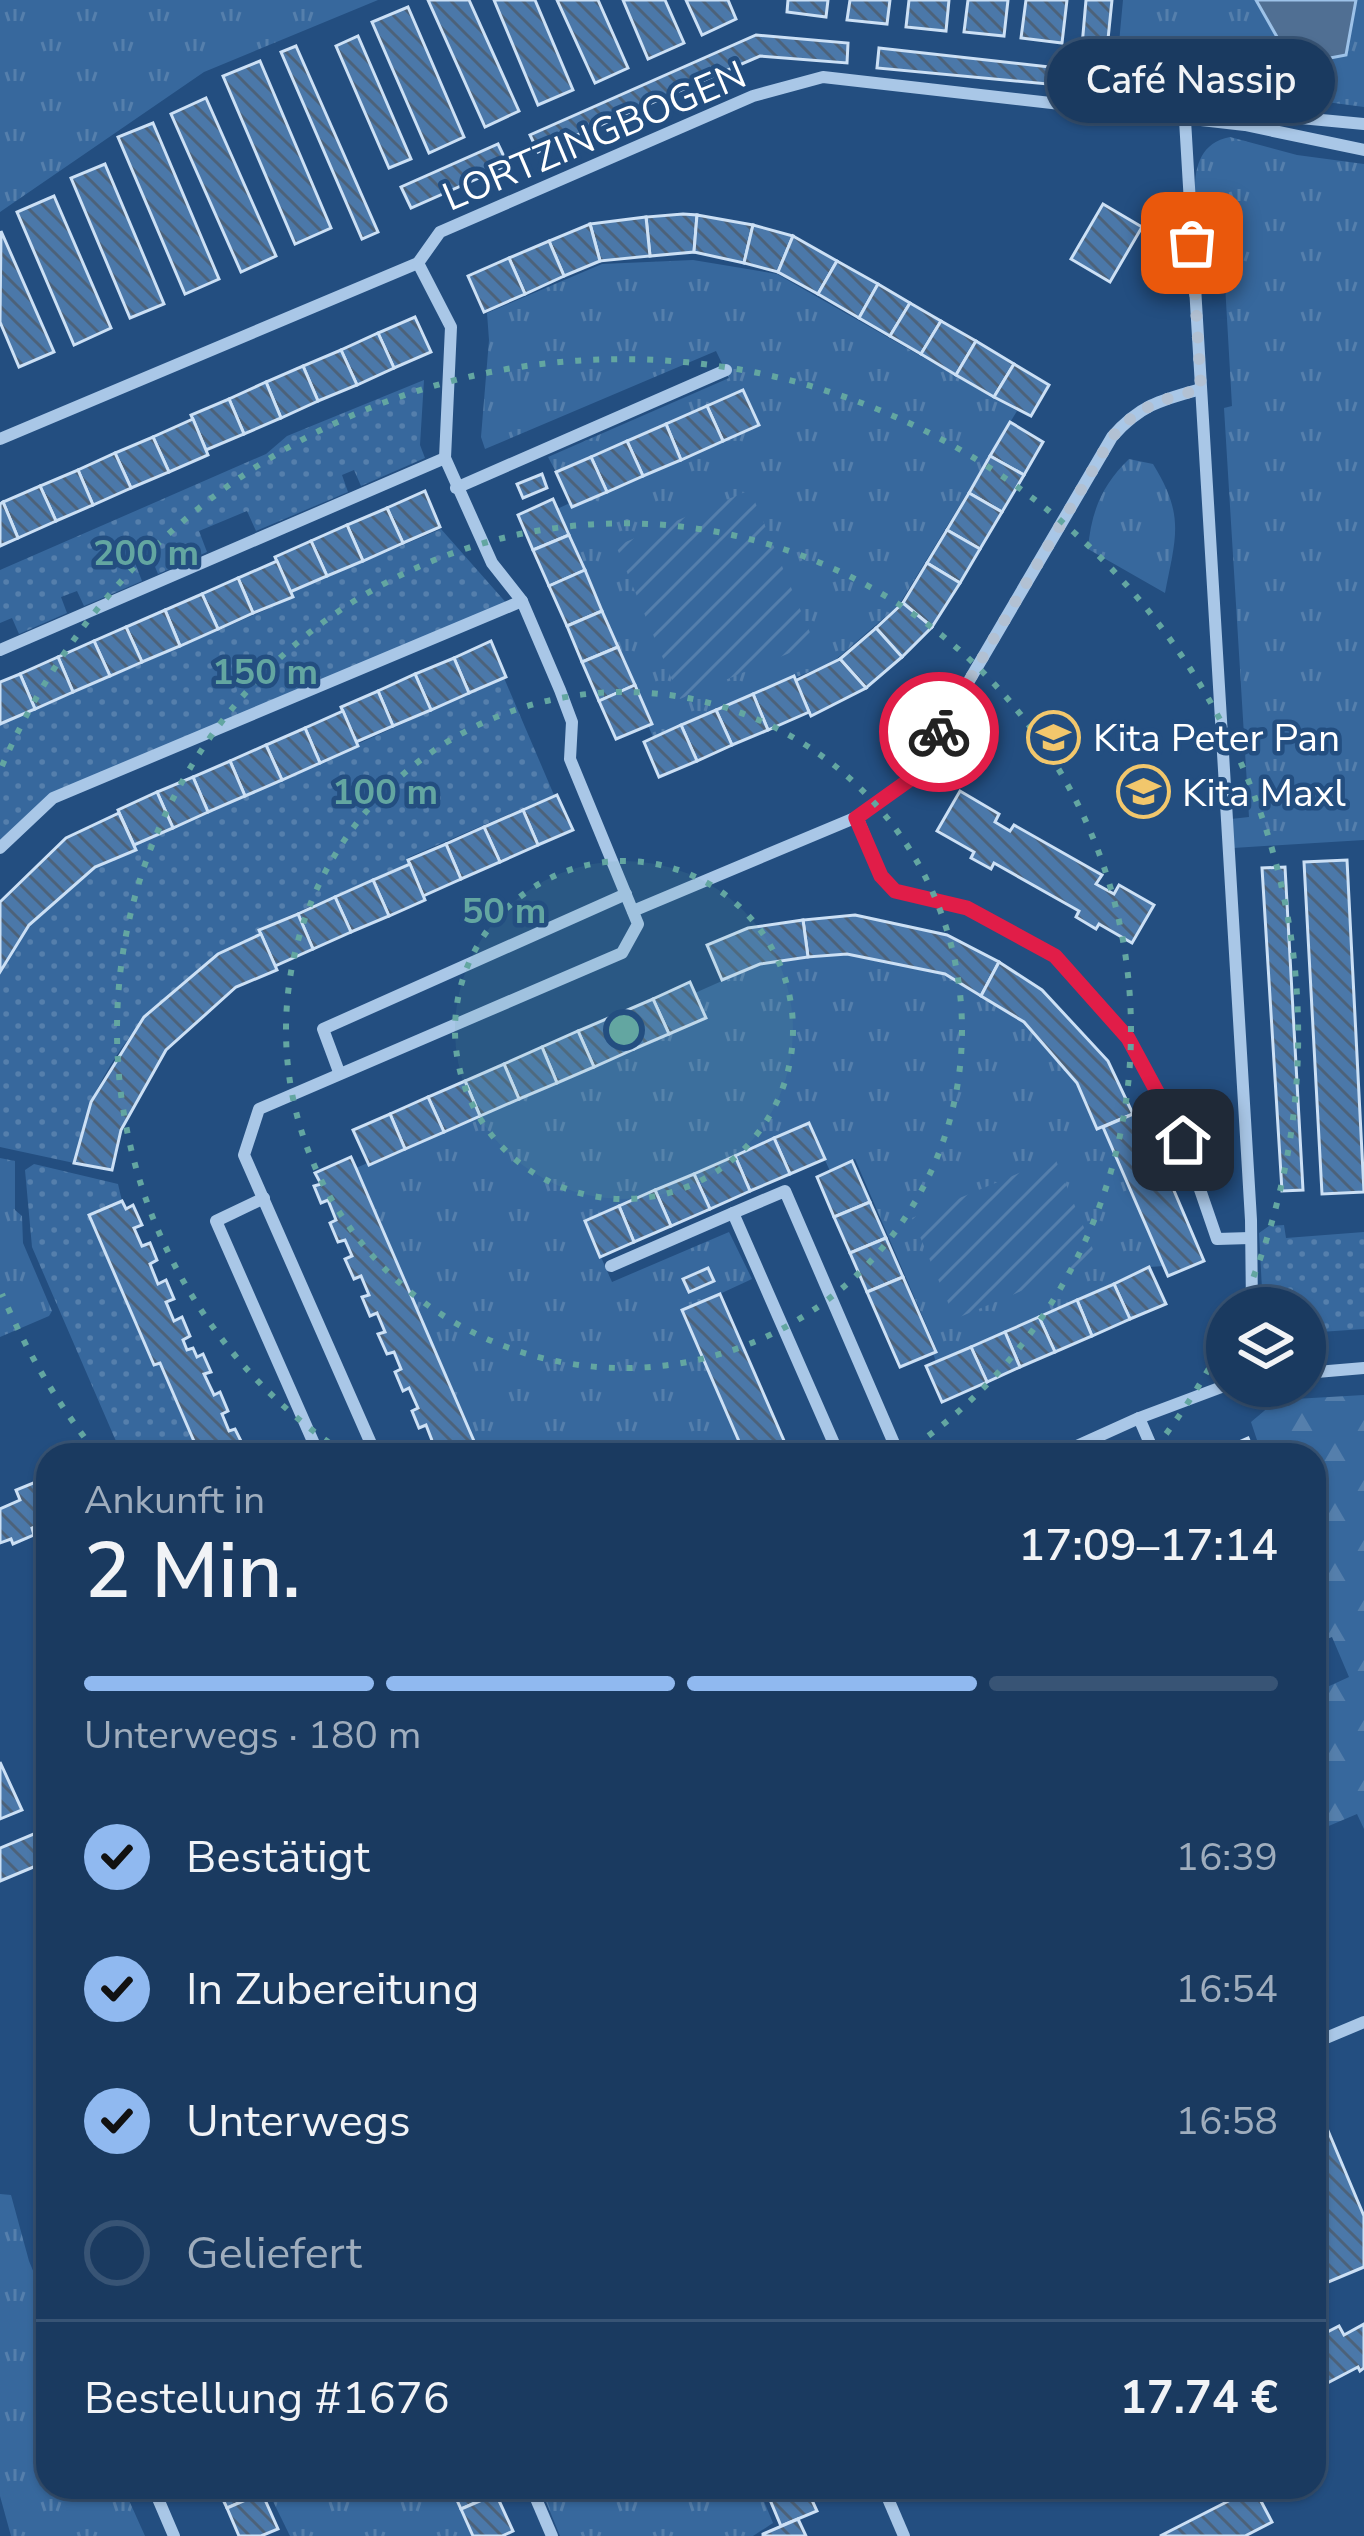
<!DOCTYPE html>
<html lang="de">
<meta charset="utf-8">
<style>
body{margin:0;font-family:"Nunito Sans",sans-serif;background:#234166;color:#f1f3f6;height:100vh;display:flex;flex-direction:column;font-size:45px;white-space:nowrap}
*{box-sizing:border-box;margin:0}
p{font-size:39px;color:#9fadbd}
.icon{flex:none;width:66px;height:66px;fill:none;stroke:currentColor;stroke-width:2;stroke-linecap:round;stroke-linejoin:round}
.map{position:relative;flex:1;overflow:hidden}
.side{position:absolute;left:36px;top:1443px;width:1290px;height:1056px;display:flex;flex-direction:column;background:#1a3a60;border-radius:36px;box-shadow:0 3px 9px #0004,0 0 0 3px #385475}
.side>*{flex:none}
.controls{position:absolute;left:1206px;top:1287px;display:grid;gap:24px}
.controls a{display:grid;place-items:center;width:120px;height:120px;border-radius:50%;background:#1a3a60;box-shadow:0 3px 9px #0004,0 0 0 3px #385475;font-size:60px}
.pin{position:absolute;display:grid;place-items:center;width:102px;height:102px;color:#fff;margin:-51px;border-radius:24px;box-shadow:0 6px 18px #0006}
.courier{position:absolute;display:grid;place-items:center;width:120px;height:120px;margin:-60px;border:9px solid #e11d48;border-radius:50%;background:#fff;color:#222;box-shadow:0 3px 15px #0007}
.bubble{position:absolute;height:84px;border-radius:42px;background:#1a3a60;box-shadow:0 3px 9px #0004,0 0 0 3px #385475;font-size:39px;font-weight:600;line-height:84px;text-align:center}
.summary em{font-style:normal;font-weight:600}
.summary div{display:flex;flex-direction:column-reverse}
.summary{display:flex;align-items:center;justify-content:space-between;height:204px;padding:0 48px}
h1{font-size:78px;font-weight:600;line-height:90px}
.bar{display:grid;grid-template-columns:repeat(4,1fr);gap:18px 12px;align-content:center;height:144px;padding:0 48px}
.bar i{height:15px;border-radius:9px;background:#385475}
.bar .active{background:#90b9f0}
.bar p{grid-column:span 4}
.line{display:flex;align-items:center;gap:30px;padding:0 48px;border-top:3px solid #385475}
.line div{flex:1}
ol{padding:0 48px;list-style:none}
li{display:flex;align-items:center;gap:36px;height:132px}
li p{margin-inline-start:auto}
li .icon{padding:12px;border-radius:50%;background:#90b9f0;color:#111;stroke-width:4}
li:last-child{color:#9fadbd}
li i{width:66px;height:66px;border:6px solid #385475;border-radius:50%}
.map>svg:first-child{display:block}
.grass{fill:url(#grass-tufts)}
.forest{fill:url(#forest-firs)}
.park{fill:url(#park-dots)}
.garden{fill:url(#garden-furrows)}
.water{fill:#506f93;stroke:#9dc2e8;stroke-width:3}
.building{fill:url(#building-back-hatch);stroke:#cce0f5;stroke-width:3}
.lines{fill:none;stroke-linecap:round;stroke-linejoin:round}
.street{stroke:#a9c7e7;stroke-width:12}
.done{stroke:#b2c1d3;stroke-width:12;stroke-dasharray:0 21.6}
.route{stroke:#e11d48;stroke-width:15}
.ring{fill:none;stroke:#63a6a1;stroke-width:6;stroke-dasharray:6 12}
.labels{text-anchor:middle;stroke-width:9;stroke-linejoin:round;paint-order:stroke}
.street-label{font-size:39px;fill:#fff;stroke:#234e80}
.poi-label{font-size:39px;fill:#fff;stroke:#234e80;text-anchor:start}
.centre{fill:#63a6a1;stroke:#234e80;stroke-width:6}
.ring-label{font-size:36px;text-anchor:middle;font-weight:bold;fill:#63a6a1;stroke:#234e80;stroke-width:9;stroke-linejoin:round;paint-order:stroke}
</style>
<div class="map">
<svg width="1364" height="2536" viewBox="0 0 1364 2536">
<defs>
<pattern id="grass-tufts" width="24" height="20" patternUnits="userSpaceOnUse" patternTransform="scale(3)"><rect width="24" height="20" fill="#37689d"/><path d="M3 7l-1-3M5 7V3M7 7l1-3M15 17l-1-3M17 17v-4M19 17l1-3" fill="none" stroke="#557fac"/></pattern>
<pattern id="forest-firs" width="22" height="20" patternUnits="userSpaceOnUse" patternTransform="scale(3)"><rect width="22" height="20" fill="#37689d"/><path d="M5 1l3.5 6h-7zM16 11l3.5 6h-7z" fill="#557fac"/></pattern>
<pattern id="park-dots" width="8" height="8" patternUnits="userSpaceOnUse" patternTransform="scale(3)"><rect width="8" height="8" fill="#37689d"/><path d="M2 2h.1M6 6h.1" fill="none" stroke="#557fac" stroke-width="1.8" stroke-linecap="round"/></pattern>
<pattern id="garden-furrows" width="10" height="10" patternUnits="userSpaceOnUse" patternTransform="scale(3)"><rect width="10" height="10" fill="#37689d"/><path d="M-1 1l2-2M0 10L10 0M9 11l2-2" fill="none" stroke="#557fac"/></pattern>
<pattern id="building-back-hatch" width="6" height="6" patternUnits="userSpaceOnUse" patternTransform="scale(3)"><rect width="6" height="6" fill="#4b78a9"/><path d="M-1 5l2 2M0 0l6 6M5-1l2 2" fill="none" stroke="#4c627a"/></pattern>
</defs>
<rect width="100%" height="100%" fill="#234e80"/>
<g class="grass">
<polygon points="0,0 378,0 204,72 0,212"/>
<polygon points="1123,0 1256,0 1294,65 1346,55 1356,0 1364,0 1364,107 1222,88 1115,86"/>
<path d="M1230,137L1297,155L1364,164V840L1233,848L1231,819L1249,817L1224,408L1232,406L1223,249L1200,250C1198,211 1179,147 1230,137Z"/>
<polygon points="693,260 777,274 1017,411 899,605 833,662 653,737 648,725 651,723 557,509 570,503 573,507 758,425 742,391 556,472 548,457 729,378 716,351 485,449 481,437 489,340 487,313 602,264"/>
<path d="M1129,459L1153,464C1185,516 1176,536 1165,593L1088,549C1091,512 1102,485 1129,459Z"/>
<polygon points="847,954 945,974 1024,1022 1077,1083 1097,1128 1103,1127 1164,1266 1149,1267 936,1362 933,1353 937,1350 855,1159 830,1171 808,1123 585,1221 612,1282 729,1232 752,1279 683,1311 743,1450 732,1455 480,1455 356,1168 705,1018 695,993 760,964"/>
<polygon points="0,1158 15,1161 15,1210 22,1216 23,1243 52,1311 49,1316 0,1337"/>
<polygon points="0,2194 11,2195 29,2261 48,2307 48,2487 123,2487 145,2536 11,2536 0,2496"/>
<polygon points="266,2487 451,2487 472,2536 290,2536"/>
<polygon points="540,2487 758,2487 773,2523 753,2536 560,2536"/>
</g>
<polygon class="forest" points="1364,1395 1364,1829 1357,1814 1324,1828 1314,1804 1314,1693 1349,1677 1332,1637 1314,1644 1314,1636 1328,1629 1314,1595 1314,1455 1262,1455 1251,1422 1277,1400"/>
<g class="park">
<polygon points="424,380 420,445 425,458 361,486 354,470 342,475 348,492 256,531 247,511 199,531 207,552 158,574 151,557 135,563 142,581 84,606 77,591 61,597 67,613 19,634 12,618 0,623 0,570 266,454 287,436"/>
<polygon points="441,529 509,606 53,798 0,848 0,725 293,598 292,592"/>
<path d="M504,678L554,795L407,858L409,863L259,929L260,935C186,968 126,1025 92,1100C84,1119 80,1142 74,1163L0,1147V972L29,925L95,867L135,851L134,845Z"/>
<polygon points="34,1164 118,1184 122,1201 89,1216 154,1364 160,1363 200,1455 122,1455 32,1247 25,1170"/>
<polygon points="1284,1225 1286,1238 1364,1232 1364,1329 1305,1333 1305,1308 1263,1308 1259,1233 1269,1226"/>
</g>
<g class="garden">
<polygon points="750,490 811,635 804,647 680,699 616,546"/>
<polygon points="1055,1158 1097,1259 955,1319 912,1218"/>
</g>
<polygon class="water" points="1256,0 1356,0 1346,55 1293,65"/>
<g class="building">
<polygon points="428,0 469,0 519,111 485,127"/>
<polygon points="494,0 535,0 573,90 538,105"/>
<polygon points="557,0 598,0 628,68 595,83"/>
<polygon points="623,0 665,0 684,43 648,59"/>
<polygon points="686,0 728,0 736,19 702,35"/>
<polygon points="788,0 828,0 826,17 787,12"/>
<polygon points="850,0 890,0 887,24 847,20"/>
<polygon points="909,0 949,0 946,31 906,27"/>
<polygon points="968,0 1008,0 1004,36 964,32"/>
<polygon points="1026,0 1067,0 1062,43 1021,38"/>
<polygon points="1086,0 1112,0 1107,49 1082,46"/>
<polygon points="408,7 464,137 429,153 372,22"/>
<polygon points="756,35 848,43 847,63 760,56 538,152 530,135"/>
<polygon points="358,36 411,159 389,168 336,46"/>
<polygon points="296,46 378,232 362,239 281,52"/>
<polygon points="879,48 1104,73 1101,89 877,68"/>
<polygon points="260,61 331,228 295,244 223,76"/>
<polygon points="206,98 276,256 241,272 171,114"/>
<polygon points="153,123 219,279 185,294 118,137"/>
<polygon points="498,144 508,165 411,208 401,187"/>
<polygon points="105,164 164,304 130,318 71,178"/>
<polygon points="54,196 111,328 74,345 17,212"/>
<polygon points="1103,204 1142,227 1110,282 1071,259"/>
<polygon points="683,214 697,215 694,252 650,256 646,217"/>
<polygon points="697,215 753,225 744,263 694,252"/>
<polygon points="646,217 650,256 600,261 590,224"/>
<polygon points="590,224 600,261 564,276 549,241"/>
<polygon points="753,225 793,236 778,272 744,263"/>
<polygon points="1,231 54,352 19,367 0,322"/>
<polygon points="793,236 837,261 818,294 778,272"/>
<polygon points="549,241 564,276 525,294 509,258"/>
<polygon points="509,258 525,294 484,312 468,276"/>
<polygon points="837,261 878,284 859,318 818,294"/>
<polygon points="878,284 910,303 890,336 859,318"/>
<polygon points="910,303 941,321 921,354 890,336"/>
<polygon points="415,317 431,352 394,368 378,333"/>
<polygon points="941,321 976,341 956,375 921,354"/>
<polygon points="378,333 394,368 357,385 341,350"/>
<polygon points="976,341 1014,364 994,397 956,375"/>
<polygon points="341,350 357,385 318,401 303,366"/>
<polygon points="1014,364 1049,385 1031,416 994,397"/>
<polygon points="303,366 318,401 281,418 266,382"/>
<polygon points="266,382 281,418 244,434 229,399"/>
<polygon points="743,390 759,425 723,441 707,406"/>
<polygon points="229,399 244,434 206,450 191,415"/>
<polygon points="707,406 723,441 681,460 666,424"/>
<polygon points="193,419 208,455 169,472 153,437"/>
<polygon points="1010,422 1043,442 1024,475 990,456"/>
<polygon points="666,424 681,460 643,476 627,441"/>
<polygon points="153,437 169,472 131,488 115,453"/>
<polygon points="627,441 643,476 607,492 591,457"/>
<polygon points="115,453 131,488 93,505 78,470"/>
<polygon points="990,456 1024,475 1002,512 969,493"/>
<polygon points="591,457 607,492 572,507 556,472"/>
<polygon points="78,470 93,505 56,521 40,486"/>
<polygon points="542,474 547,488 523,498 517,484"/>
<polygon points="40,486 56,521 18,538 3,502"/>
<polygon points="425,491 440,527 403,543 387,508"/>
<polygon points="969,493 1002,512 980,549 947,530"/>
<polygon points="553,499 569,535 533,550 518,515"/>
<polygon points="3,502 18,538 0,546 0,504"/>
<polygon points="387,508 403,543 363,561 347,525"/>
<polygon points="347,525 363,561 327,576 311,541"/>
<polygon points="947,530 980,549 960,583 927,563"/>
<polygon points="569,535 585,570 549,586 533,550"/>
<polygon points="311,541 327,576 290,592 275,557"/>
<polygon points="277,561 293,597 253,613 238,578"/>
<polygon points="927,563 960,583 932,627 903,603"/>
<polygon points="585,570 602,611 567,626 549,586"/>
<polygon points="238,578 253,613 218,629 202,594"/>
<polygon points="202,594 218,629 180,646 165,610"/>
<polygon points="903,603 932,627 902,657 876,628"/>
<polygon points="165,610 180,646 142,662 126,627"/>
<polygon points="602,611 618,647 582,662 567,626"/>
<polygon points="126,627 142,662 110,676 94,641"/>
<polygon points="876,628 902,657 866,688 840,659"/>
<polygon points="94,641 110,676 73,692 58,657"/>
<polygon points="491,641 506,677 469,693 454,658"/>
<polygon points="618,647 635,685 599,701 582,662"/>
<polygon points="58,657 73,692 35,709 20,674"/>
<polygon points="454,658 469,693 431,710 415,674"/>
<polygon points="840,659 866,688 811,716 795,681"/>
<polygon points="20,674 35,709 0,724 0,682"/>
<polygon points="415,674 431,710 393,726 378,691"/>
<polygon points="794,676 809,712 768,730 753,694"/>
<polygon points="635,685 652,724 616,739 599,701"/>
<polygon points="378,691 393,726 356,742 341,707"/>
<polygon points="753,694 768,730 732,745 716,710"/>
<polygon points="716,710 732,745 697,761 681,725"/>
<polygon points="343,711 358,746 320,763 305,728"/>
<polygon points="681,725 697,761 659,777 644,742"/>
<polygon points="305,728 320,763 282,780 266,745"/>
<polygon points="266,745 282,780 245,796 230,761"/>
<polygon points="230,761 245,796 208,812 193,777"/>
<polygon points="193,777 208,812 173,828 157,792"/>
<polygon points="960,791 999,814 995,822 1010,831 1014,825 1102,875 1096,884 1114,894 1119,885 1154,905 1132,943 1099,924 1096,929 1076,917 1079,911 994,863 991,869 971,858 974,852 937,831"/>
<polygon points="157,792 173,828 134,845 118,810"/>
<polygon points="557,795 573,830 538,845 523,810"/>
<polygon points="523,810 538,845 500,862 484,827"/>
<polygon points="119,813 136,850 95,867 29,925 0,972 0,902 66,838"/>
<polygon points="484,827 500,862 461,879 446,844"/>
<polygon points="446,844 461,879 423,896 408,860"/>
<polygon points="1347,860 1364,1192 1322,1194 1304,862"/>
<polygon points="410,864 425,900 389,916 373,880"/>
<polygon points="1285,867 1303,1190 1282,1191 1262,868"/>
<polygon points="373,880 389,916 351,932 335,897"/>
<polygon points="335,897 351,932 313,949 298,914"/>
<polygon points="298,914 313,949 275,966 259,930"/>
<polygon points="855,915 947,935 999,962 981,996 945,974 847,954 808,957 803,920"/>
<polygon points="803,920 808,957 760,964 722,980 707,945 748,928"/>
<polygon points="261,934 277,970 236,987 166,1050 121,1130 112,1170 74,1163 91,1102 144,1017 218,954"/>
<polygon points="999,962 1042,990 1108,1061 1133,1114 1097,1129 1077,1083 1024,1022 981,996"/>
<polygon points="690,982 706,1018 669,1034 653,999"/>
<polygon points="653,999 669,1034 634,1049 618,1014"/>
<polygon points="618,1014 634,1049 594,1067 578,1031"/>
<polygon points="578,1031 594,1067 557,1083 542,1047"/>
<polygon points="542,1047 557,1083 519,1099 504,1064"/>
<polygon points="504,1064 519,1099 480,1116 465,1081"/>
<polygon points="465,1081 480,1116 444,1132 428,1097"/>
<polygon points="428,1097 444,1132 405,1149 390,1114"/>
<polygon points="1140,1111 1204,1261 1168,1276 1103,1127"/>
<polygon points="390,1114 405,1149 369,1165 353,1130"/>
<polygon points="809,1123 825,1159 790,1174 774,1138"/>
<polygon points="774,1138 790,1174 750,1191 735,1156"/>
<polygon points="735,1156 750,1191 710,1209 694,1174"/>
<polygon points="351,1157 356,1168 480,1455 431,1455 427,1446 433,1443 426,1425 419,1428 412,1411 418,1408 409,1388 403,1391 395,1372 401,1369 394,1352 387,1354 378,1334 385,1332 377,1313 370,1316 362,1297 369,1295 361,1276 354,1279 345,1259 352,1256 345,1240 338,1242 330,1223 336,1220 328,1200 321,1203 314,1186 321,1184 315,1173"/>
<polygon points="852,1161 870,1202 834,1217 817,1177"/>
<polygon points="694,1174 710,1209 671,1226 655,1190"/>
<polygon points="655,1190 671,1226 634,1242 619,1206"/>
<polygon points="122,1201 126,1209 133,1205 142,1225 134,1228 142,1246 150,1243 157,1260 150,1264 158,1284 166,1280 174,1299 166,1302 174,1321 182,1317 190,1336 183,1340 187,1350 193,1348 197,1357 203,1354 211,1372 204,1374 214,1395 220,1392 228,1411 222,1414 229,1431 235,1429 244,1447 238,1450 240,1455 200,1455 160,1363 154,1365 89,1215"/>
<polygon points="870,1202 886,1238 850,1253 834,1217"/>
<polygon points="619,1206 634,1242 600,1257 585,1221"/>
<polygon points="886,1238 903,1277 867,1292 850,1253"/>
<polygon points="1149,1267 1166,1304 1130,1319 1114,1284"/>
<polygon points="708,1268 714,1281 689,1292 683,1279"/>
<polygon points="903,1277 936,1352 900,1367 867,1292"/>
<polygon points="1114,1284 1130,1319 1092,1336 1077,1300"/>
<polygon points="720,1294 785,1443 758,1455 745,1455 682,1310"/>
<polygon points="1077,1300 1092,1336 1055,1352 1039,1317"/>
<polygon points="1039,1317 1055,1352 1020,1367 1005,1332"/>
<polygon points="1005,1332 1020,1367 987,1382 971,1347"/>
<polygon points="971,1347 987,1382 942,1402 926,1366"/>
<polygon points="1248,1438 1255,1455 1209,1455"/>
<polygon points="48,1477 48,1521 32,1528 34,1535 13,1544 11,1539 0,1543 0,1509 20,1500 16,1490"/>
<polygon points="0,1762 22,1810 0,1819"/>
<polygon points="48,1828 48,1861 0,1881 0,1848"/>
<polygon points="1321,2114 1364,2216 1364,2267 1314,2288 1314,2117"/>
<polygon points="1364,2324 1364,2368 1360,2371 1358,2367 1314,2390 1314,2339 1339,2326 1344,2335"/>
<polygon points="217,2487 259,2487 262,2493 227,2508"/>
<polygon points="451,2487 493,2487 496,2494 461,2509"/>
<polygon points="806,2487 817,2511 781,2526 765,2488"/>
<polygon points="1254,2488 1272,2522 1245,2536 1160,2536"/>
<polygon points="262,2493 278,2529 261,2536 239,2536 227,2508"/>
<polygon points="496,2494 513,2531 502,2536 473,2536 461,2509"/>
<polygon points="798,2519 806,2536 763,2536 763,2534"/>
</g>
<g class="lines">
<g class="street">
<polyline points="1185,120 1251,1220 1252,1308"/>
<polyline points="1252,123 1290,117 1364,124"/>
<polyline points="0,439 418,263 440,232 753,96 823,77 1245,125 1364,150"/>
<polyline points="456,488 726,370"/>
<polyline points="0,650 445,458"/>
<polyline points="857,817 881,876 895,891 967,908 1055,956 1128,1038 1183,1140 1217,1239 1250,1238"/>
<polyline points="0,848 53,798 522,601"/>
<path d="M633,911L857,817L912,778L1112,437C1140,405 1161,400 1201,389"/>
<polyline points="339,1072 323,1029 626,894"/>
<polyline points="264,1198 216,1221 319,1455"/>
<polyline points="611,1266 733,1213"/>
<polyline points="1305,1373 1364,1368"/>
<polyline points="1139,1418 1155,1455"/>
<polyline points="376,1455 244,1155 259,1109 622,953 638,924 570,759 572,722 560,690 522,601 492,563 445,458 451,327 418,263"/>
<polyline points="839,1455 733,1213 785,1191 899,1455"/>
<polyline points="1057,1455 1139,1418 1227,1385"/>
<polyline points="1314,2043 1364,2022"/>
<polyline points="48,2199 41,2204 39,2215 48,2238"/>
<polyline points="153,2487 174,2536"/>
<polyline points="531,2487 552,2536"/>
<polyline points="883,2487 904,2536"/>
</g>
</g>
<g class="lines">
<path class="done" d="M939,732L1112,437C1140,405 1161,400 1201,389L1192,243"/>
<polyline class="route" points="939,732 912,778 856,818 881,876 895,891 967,908 1055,956 1128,1038 1183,1140"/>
</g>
<circle cx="624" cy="1030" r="169" fill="#63a6a1" fill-opacity=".12"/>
<g class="ring">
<circle cx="624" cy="1030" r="169"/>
<circle cx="624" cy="1030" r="338"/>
<path d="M344 1453A507 507 0 1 1 904 1453"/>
<path d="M1226 1337A676 676 0 0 1 1153 1451M95 1451A676 676 0 0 1 2 1294M2 766A676 676 0 1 1 1242 1305"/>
</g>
<defs>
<symbol id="school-ring" viewBox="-11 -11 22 22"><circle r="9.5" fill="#234e80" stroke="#f2c76c" stroke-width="1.5"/><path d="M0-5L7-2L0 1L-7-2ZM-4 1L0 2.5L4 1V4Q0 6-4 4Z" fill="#f2c76c"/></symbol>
</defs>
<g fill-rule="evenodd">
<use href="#school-ring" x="1024" y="708" width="59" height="59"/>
<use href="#school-ring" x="1114" y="762" width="59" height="59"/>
</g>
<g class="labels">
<g class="street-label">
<text transform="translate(594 135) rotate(-23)" y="14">LORTZINGBOGEN</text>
</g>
<g class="poi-label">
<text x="1093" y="751">Kita Peter Pan</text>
<text x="1182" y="806">Kita Maxl</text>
</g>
</g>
<circle cx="624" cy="1030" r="18" class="centre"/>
<g class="ring-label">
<text x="146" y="565">200 m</text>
<text x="265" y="684">150 m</text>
<text x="385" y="804">100 m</text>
<text x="504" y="923">50 m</text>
</g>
</svg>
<div class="controls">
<a><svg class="icon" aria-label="layers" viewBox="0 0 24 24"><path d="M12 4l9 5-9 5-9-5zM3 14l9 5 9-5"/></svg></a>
</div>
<div class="pin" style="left:1192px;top:243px;background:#ea580c"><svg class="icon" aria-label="bag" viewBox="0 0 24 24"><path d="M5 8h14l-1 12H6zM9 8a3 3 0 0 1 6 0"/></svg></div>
<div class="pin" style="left:1183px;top:1140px;background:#1f2937"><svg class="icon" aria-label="home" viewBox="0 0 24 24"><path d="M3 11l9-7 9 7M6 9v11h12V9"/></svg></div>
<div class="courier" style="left:939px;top:732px"><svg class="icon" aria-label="bike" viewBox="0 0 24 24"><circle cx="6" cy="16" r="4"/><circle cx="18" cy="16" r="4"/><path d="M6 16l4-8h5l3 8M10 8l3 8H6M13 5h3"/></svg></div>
<div class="bubble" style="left:1047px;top:39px;width:288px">Café Nassip</div>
<section class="side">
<div class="summary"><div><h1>2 Min.</h1><p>Ankunft in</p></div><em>17:09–17:14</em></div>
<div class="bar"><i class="active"></i><i class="active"></i><i class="active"></i><i></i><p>Unterwegs · 180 m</p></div>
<ol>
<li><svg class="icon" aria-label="check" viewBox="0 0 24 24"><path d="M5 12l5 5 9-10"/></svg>Bestätigt<p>16:39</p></li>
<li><svg class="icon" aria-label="check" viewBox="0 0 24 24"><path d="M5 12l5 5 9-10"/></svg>In Zubereitung<p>16:54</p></li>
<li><svg class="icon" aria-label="check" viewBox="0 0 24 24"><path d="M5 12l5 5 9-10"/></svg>Unterwegs<p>16:58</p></li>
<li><i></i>Geliefert</li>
</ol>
<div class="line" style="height:156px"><div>Bestellung #1676</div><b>17.74 €</b></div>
</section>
</div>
